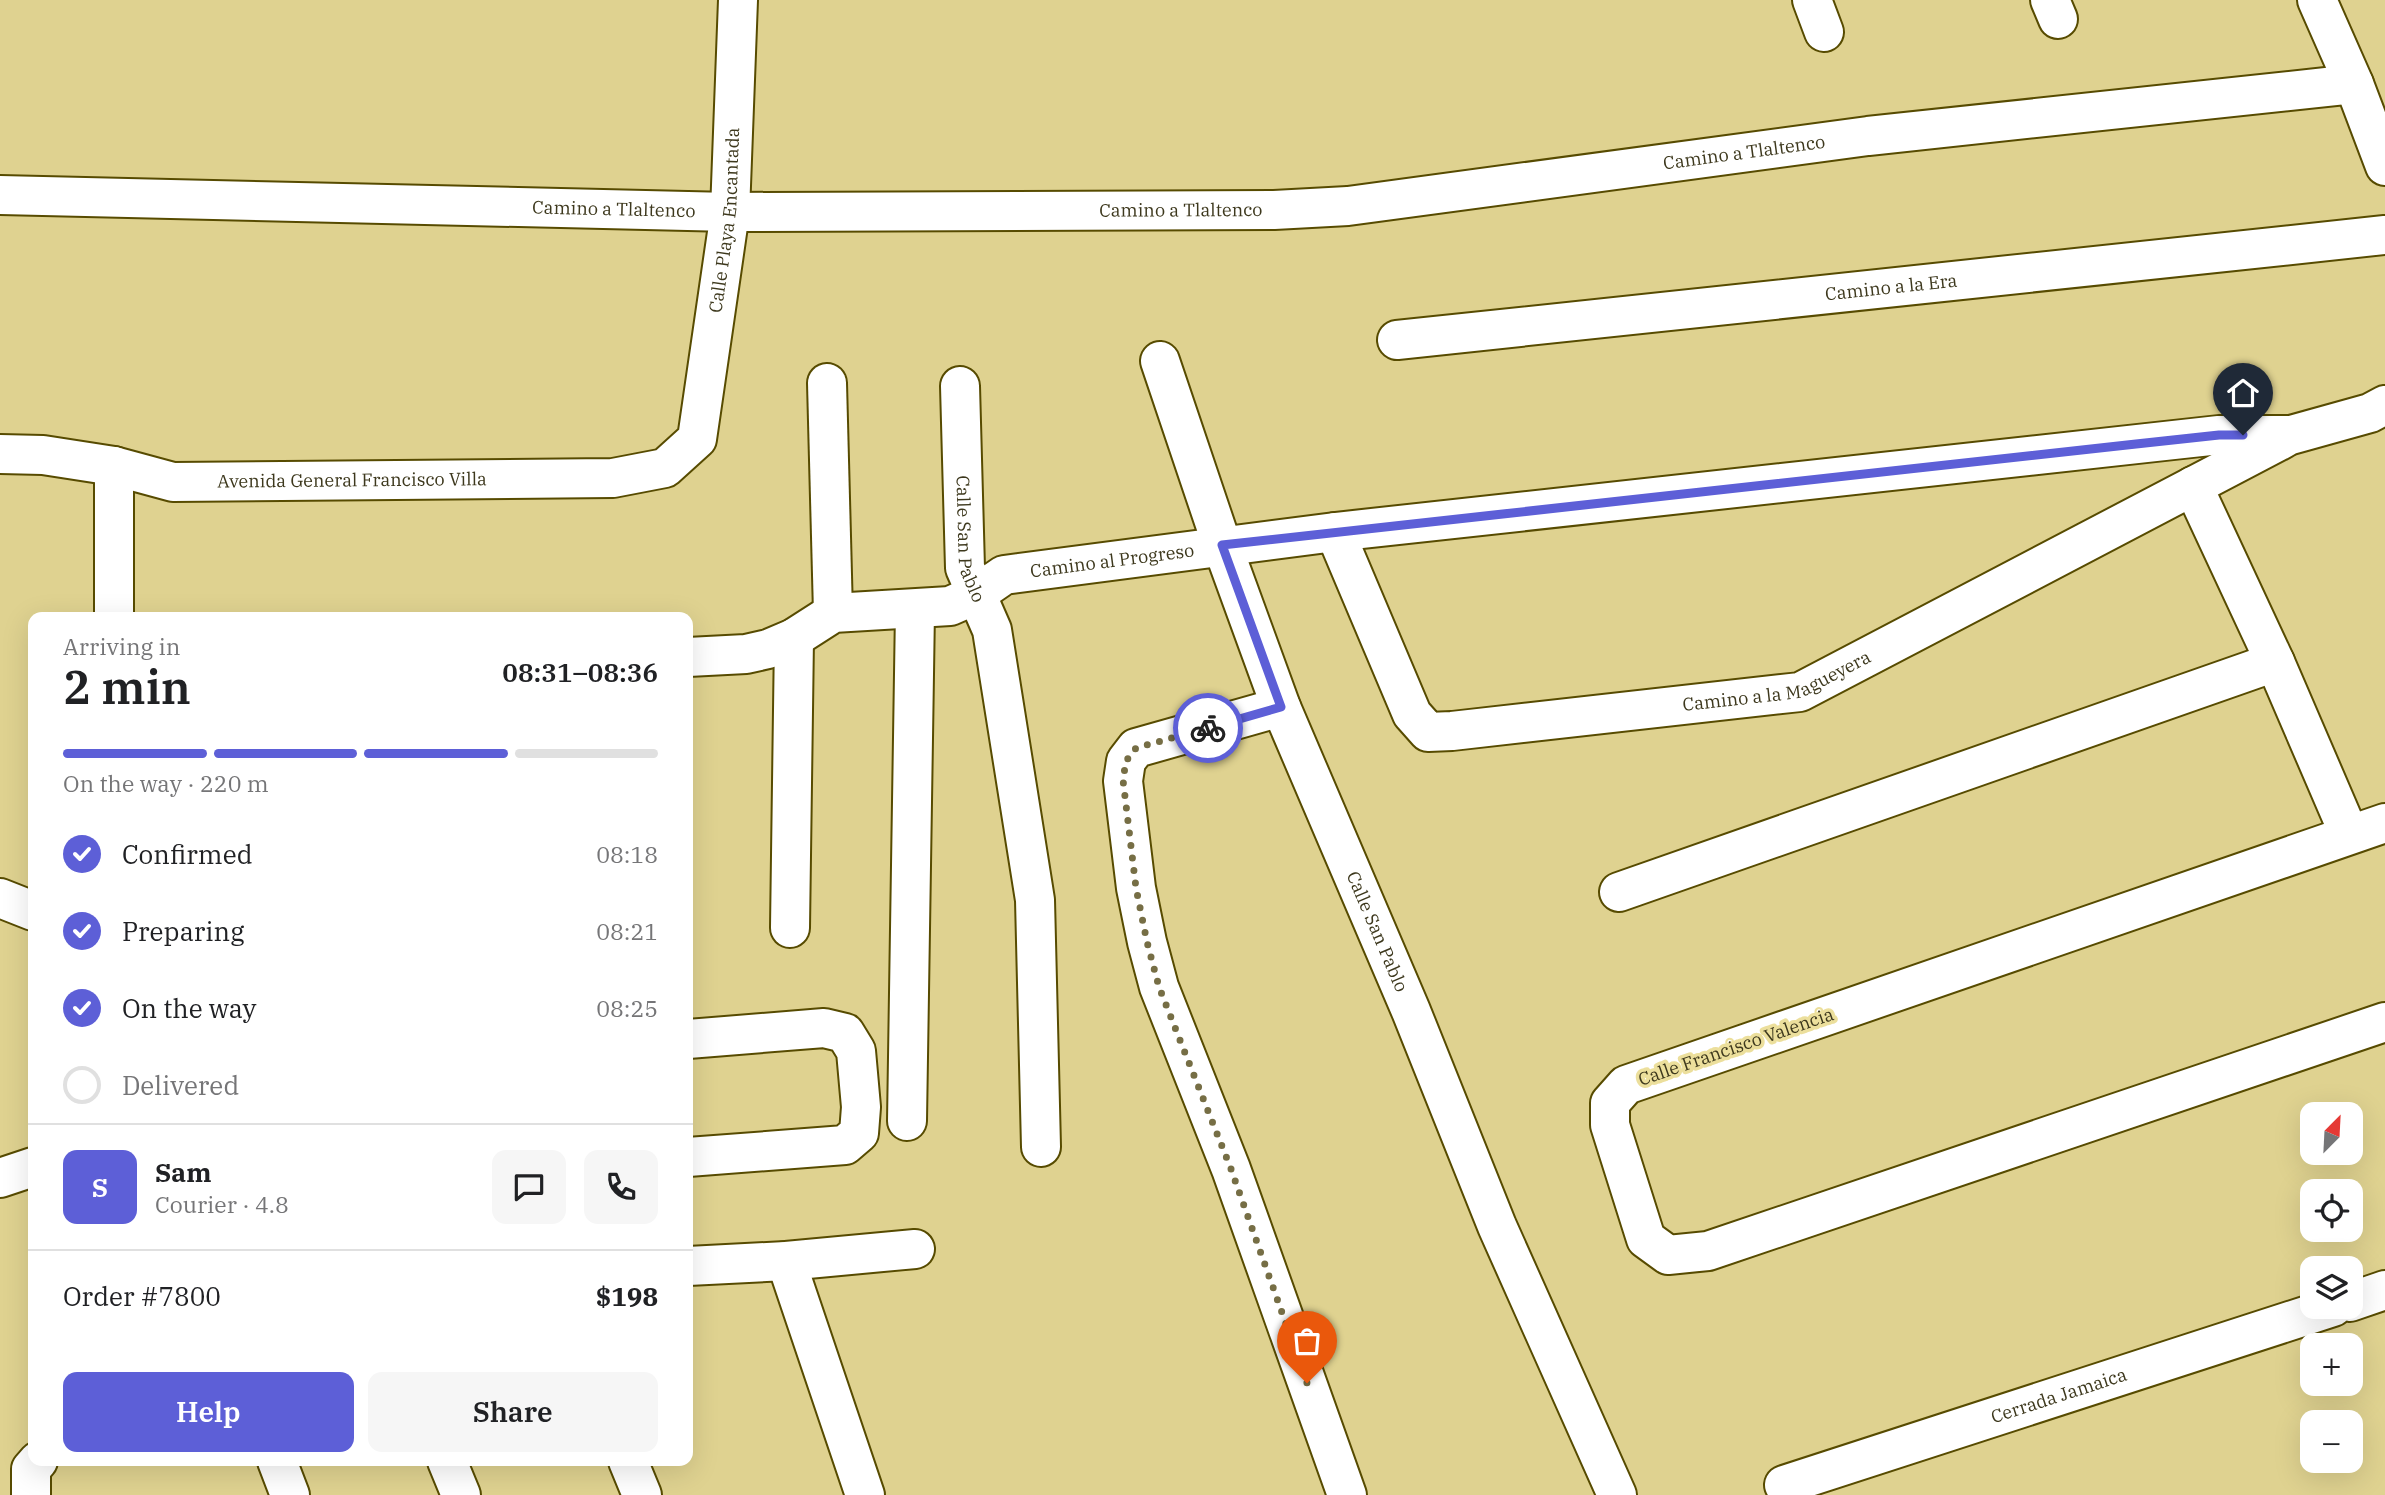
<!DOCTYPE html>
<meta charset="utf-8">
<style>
body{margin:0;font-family:"IBM Plex Serif",serif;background:#f6f6f6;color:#202124;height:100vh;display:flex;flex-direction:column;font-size:26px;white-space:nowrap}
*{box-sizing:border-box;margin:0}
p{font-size:23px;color:#757577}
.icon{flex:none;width:38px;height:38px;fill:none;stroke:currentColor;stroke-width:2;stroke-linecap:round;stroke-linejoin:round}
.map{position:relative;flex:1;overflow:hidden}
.sheet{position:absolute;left:28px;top:612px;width:665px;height:854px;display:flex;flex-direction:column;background:#fff;border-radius:14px;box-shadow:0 7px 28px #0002}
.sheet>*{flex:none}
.needle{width:46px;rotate:24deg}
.fabs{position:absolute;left:2300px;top:1102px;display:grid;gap:14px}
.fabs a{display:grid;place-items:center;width:63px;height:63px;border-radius:14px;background:#fff;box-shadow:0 7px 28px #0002;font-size:35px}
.pin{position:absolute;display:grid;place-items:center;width:60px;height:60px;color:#fff;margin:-72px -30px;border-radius:50% 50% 50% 0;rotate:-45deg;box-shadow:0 0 7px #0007}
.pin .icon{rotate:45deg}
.courier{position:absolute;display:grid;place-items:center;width:70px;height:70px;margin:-35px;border:5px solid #5d5fd7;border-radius:50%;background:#fff;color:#222;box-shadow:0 2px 9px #0007}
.summary em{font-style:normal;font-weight:600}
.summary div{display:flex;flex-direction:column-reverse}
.summary{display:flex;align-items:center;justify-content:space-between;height:119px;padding:0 35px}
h1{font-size:46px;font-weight:600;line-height:52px}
.bar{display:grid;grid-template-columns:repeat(4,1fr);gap:10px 7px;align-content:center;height:84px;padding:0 35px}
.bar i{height:9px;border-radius:5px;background:#e0e0e0}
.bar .selected{background:#5d5fd7}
.bar p{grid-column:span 4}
.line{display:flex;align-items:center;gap:18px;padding:0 35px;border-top:2px solid #e0e0e0}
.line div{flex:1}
.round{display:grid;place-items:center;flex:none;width:74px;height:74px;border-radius:14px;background:#f6f6f6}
ol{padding:0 35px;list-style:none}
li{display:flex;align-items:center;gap:21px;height:77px}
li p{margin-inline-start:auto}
li .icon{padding:7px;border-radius:50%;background:#5d5fd7;color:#fff;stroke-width:4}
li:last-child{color:#757577}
li i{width:38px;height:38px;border:4px solid #e0e0e0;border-radius:50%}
.button{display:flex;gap:14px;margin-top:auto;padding:14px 35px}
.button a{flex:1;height:80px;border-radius:14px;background:#5d5fd7;color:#fff;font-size:28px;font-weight:600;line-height:80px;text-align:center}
.button a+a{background:#f6f6f6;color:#202124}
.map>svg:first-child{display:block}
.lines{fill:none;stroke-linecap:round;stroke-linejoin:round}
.minor-casing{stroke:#574b00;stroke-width:42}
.minor{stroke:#fff;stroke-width:38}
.done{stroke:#766e45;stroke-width:7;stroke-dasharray:0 12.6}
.route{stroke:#5d5fd7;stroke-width:9}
.labels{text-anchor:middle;stroke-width:7;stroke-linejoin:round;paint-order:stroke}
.street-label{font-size:18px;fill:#3d381d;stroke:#ecdf9c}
</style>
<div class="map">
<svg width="2385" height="1495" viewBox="0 0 2385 1495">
<rect width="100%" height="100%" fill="#dfd290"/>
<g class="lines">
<defs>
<g id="minor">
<polyline points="1812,0 1824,32"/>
<polyline points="2050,0 2058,19"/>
<polyline points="2317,0 2354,84 2385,166"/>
<path id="s1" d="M0,195L730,212L1274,210L1348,206L1868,136L2354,84"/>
<path id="s2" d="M1397,340L2385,235"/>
<path id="s3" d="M1160,361L1222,545L1281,707L1411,1011L1497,1226L1617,1495"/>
<polyline points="827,383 833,613"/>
<path id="s4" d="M960,386L965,568L992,630L1035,900L1041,1147"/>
<path id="s5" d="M0,454L43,455L114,466L173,482L613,478L665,468L697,439L730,212L738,0"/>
<polyline points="114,466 114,618"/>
<polyline points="2193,486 2275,662 2349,834"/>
<path id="s6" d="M1335,532L1412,714L1428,732L1452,731L1800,692L2283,439"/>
<path id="s7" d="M688,657L746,654L768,649L794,638L833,613L950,606L975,595L1004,575L1335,532L2219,435H2291L2370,413L2385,405"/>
<polyline points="1281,707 1136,748 1126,761 1123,781 1136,888 1147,942 1159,987 1231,1169 1347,1495"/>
<polyline points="2385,823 1626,1085 1610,1103 1610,1125 1646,1239 1668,1255 1708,1251 2385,1022"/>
<polyline points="1619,892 2275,662"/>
<polyline points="0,898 33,911"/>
<polyline points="790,928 794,638"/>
<polyline points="688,1039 824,1028 845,1033 856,1051 861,1107 859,1133 845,1145 688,1157"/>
<polyline points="907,1121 915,610"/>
<polyline points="0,1178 33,1167"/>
<polyline points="786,1261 865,1495"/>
<polyline points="688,1266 786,1261 915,1249"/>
<polyline points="2350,1302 2385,1290"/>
<polyline points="277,1461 290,1495"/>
<polyline points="447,1461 461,1495"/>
<polyline points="628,1461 642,1495"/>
<path id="s8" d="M1784,1485L2333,1307"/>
<polyline points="31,1495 31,1469 38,1461"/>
</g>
</defs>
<use href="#minor" class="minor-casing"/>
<use href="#minor" class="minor"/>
</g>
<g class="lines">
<polyline class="done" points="1208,728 1136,748 1126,761 1123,780 1136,888 1147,942 1159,987 1231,1169 1307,1383"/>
<polyline class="route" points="1208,728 1281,707 1222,545 2136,444 2219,435 2243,435"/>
</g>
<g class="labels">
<g class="street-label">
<text dy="6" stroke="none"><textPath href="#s1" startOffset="1748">Camino a Tlaltenco</textPath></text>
<text dy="6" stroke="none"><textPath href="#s1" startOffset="614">Camino a Tlaltenco</textPath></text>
<text dy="6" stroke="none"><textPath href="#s1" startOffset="1181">Camino a Tlaltenco</textPath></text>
<text dy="6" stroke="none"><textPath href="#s5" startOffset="933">Calle Playa Encantada</textPath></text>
<text dy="6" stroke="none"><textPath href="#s2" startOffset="497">Camino a la Era</textPath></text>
<text dy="6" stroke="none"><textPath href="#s5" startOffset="355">Avenida General Francisco Villa</textPath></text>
<text dy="6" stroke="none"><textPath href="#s4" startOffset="154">Calle San Pablo</textPath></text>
<text dy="6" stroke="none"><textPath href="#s7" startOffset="444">Camino al Progreso</textPath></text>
<text dy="6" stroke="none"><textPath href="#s6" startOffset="576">Camino a la Magueyera</textPath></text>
<text dy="6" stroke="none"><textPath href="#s3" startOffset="611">Calle San Pablo</textPath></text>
<text transform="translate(1736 1047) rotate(-19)" y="6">Calle Francisco Valencia</text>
<text dy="6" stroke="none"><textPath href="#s8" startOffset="289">Cerrada Jamaica</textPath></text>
</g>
</g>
</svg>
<div class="fabs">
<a><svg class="needle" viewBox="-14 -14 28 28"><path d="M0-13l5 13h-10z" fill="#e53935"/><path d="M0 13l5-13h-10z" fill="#757577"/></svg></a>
<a><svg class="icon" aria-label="locate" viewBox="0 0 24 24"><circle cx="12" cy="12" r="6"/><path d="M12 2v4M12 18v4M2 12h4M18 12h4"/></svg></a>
<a><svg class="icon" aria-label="layers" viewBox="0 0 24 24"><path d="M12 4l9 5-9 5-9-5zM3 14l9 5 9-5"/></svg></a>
<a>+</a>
<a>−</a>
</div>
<div class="pin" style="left:1307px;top:1383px;background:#ea580c"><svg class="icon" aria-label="bag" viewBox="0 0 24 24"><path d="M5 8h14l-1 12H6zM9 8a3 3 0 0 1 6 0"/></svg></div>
<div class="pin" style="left:2243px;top:435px;background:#1f2937"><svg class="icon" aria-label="home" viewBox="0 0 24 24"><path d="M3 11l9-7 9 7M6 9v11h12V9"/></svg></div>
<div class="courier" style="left:1208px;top:728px"><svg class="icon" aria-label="bike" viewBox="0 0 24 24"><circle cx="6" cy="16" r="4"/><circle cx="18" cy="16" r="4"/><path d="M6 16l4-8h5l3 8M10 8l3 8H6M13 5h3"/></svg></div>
<section class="sheet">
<div class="summary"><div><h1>2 min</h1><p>Arriving in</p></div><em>08:31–08:36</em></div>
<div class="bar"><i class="selected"></i><i class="selected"></i><i class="selected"></i><i></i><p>On the way · 220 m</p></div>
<ol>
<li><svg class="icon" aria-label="check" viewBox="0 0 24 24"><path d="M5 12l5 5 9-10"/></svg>Confirmed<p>08:18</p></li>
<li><svg class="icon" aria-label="check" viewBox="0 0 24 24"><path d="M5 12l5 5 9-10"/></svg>Preparing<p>08:21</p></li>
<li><svg class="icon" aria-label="check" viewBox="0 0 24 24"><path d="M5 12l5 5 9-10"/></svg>On the way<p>08:25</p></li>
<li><i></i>Delivered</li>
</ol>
<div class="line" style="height:126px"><b class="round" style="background:#5d5fd7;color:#fff">S</b><div><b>Sam</b><p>Courier · 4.8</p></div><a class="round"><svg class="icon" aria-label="chat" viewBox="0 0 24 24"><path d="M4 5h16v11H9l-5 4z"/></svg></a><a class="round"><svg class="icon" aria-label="phone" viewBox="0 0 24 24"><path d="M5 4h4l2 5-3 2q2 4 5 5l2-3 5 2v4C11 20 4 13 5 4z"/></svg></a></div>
<div class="line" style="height:91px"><div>Order #7800</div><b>$198</b></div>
<div class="button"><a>Help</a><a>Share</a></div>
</section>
</div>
